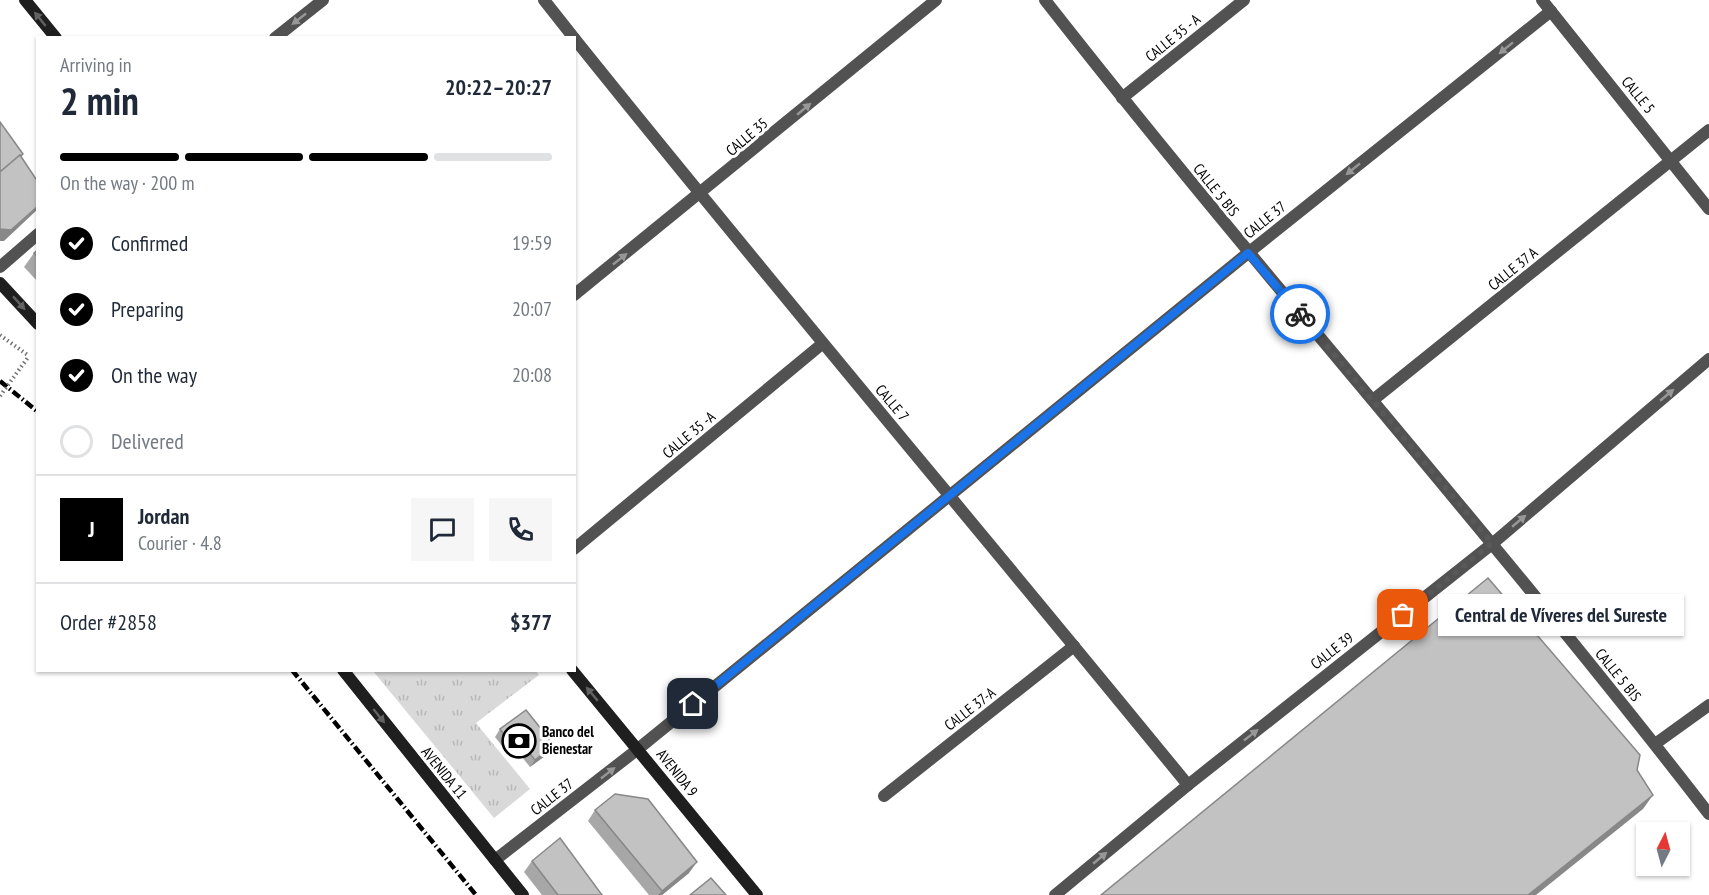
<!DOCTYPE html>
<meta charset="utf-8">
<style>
body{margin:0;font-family:"PT Sans Narrow",sans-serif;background:#f6f6f7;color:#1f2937;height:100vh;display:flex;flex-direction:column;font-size:22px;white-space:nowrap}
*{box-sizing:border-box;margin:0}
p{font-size:20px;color:#747a83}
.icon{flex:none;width:33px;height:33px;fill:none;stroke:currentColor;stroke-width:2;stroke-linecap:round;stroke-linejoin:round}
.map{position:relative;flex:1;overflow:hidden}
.side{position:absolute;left:36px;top:36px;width:540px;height:636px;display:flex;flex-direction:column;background:#fff;border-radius:0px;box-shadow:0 2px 4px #0004}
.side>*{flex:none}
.needle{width:39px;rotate:6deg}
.controls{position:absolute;left:1636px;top:822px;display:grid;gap:12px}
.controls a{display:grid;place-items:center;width:54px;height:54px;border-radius:0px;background:#fff;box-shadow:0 2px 4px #0004;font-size:30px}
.pin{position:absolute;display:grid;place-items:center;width:51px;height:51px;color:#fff;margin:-26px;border-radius:12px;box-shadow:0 3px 9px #0006}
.courier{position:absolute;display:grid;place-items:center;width:60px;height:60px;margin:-30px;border:4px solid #1a73e8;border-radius:50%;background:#fff;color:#222;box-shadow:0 2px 8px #0007}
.bubble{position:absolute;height:42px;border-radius:0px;background:#fff;box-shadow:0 2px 4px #0004;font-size:20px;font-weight:700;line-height:42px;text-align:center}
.overview em{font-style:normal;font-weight:700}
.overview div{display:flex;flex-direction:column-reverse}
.overview{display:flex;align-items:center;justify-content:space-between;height:102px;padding:0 24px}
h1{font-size:39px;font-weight:700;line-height:45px}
.bar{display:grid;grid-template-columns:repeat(4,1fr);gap:9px 6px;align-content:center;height:72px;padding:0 24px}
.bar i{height:8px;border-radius:4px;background:#e0e1e3}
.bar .active{background:#000}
.bar p{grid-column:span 4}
.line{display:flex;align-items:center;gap:15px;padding:0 24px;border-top:2px solid #e0e1e3}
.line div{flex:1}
.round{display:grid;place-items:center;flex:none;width:63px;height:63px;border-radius:0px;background:#f6f6f7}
ol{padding:0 24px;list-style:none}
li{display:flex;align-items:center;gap:18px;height:66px}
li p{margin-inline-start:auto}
li .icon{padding:6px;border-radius:50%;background:#000;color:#fff;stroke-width:4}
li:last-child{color:#747a83}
li i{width:33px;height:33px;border:3px solid #e0e1e3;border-radius:50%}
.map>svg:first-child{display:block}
.grass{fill:url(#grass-tufts)}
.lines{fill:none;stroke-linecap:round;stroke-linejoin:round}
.path{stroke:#747474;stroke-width:4;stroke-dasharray:1.5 3;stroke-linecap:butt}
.street{stroke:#525252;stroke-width:12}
.secondary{stroke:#1f1f1f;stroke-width:12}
.rail{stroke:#000;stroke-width:4.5;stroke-dasharray:9 3 1.5 3;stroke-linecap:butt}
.path-bridge{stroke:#747474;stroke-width:4;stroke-dasharray:1.5 3;stroke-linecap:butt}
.wall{fill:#a7a7a7}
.shaded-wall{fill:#888}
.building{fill:#c2c2c2;stroke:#888;stroke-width:1.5}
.oneway{fill:#626262}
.oneway2{fill:#979797}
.done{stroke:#595959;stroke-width:6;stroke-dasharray:0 10.8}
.route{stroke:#1a73e8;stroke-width:8}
.labels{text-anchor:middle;stroke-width:6;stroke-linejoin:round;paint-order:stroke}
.street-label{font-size:15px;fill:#000;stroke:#fff}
.poi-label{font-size:15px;font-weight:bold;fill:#000;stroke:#fff;text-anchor:start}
</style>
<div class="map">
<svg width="1709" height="895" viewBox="0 0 1709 895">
<defs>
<pattern id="grass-tufts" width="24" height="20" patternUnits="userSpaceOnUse" patternTransform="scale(1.5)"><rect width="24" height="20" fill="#d9d9d9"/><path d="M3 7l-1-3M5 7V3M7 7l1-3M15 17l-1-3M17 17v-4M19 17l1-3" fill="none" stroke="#b8b8b8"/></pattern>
</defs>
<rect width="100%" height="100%" fill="#fff"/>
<polygon class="grass" points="373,671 536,671 539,675 476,723 530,789 494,818"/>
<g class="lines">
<polyline class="path" points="0,335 29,356"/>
<g class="street">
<polyline points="544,0 574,38"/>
<path d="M1045,0C1261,276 1495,537 1709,814"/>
<polyline points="1542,0 1709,209"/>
<polyline points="275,38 323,0"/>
<path d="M574,38C776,290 984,535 1188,785"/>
<polyline points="1122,98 1244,0"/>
<polyline points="0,267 38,234"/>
<polyline points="574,295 936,0"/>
<polyline points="1373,400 1709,130"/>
<polyline points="574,549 822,344"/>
<polyline points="1655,744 1709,705"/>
<polyline points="884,796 1074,646"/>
<polyline points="495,860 638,749 1248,253 1551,11"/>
<polyline points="1055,895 1188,785 1492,544 1709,359"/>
</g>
<g class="secondary">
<polyline points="25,0 56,38"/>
<polyline points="0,283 38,324"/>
<polyline points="343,670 523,895"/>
<polyline points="572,670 757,895"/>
</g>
<g class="rail">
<polyline points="0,381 38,412"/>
<polyline points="292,670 476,895"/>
</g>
<polyline class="path-bridge" points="0,396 29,356"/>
</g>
<g class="wall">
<polygon points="38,250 38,282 24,267 34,253"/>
<polygon points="500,729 549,753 530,767 513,746 506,751 495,737"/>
<polygon points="595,810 689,873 662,895 649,895 588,821"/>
<polygon points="532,861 602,895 542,895 524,872"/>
</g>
<g class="shaded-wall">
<polygon points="38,206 38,209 4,241 0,241 0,229"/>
<polygon points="518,739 513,746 506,751 511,744"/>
<polygon points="554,745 549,753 530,767 535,760"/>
<polygon points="1653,795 1643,809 1536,895 1528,895"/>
<polygon points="697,862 689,873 662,895 658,895 662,891"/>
</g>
<g class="building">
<polygon points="0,122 23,154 21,156 20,155 0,172"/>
<polygon points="20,155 38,182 38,206 11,230 0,229 0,172"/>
<polygon points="38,250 38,257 34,253"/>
<polygon points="1488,578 1640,755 1637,770 1653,795 1528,895 1101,895"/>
<polygon points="526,710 554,745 535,760 518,739 511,744 500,729"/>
<polygon points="615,794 648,799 697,862 662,891 595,810"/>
<polygon points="560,838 602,895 558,895 532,861"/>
<polygon points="711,878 726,895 690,895"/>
</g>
<defs><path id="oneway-solid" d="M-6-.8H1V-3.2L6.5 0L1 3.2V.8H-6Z" transform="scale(1.5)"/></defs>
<g class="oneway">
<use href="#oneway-solid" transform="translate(40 19) rotate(-129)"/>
<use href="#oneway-solid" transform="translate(19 303) rotate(48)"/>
<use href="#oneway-solid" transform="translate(592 694) rotate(-130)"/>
<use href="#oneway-solid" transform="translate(379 716) rotate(51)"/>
</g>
<g class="oneway2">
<use href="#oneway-solid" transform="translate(299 19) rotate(142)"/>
<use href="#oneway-solid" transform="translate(1506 48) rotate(141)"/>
<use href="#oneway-solid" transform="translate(804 109) rotate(-40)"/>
<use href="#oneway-solid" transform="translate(1353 169) rotate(141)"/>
<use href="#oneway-solid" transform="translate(620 259) rotate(-38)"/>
<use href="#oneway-solid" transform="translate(1667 395) rotate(-40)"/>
<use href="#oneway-solid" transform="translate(1519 521) rotate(-40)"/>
<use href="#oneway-solid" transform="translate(1251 735) rotate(-38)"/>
<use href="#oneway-solid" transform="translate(608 773) rotate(-38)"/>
<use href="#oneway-solid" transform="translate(1100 858) rotate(-40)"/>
</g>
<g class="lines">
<polyline class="done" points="1300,314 1492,543 1403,615"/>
<polyline class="route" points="693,704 1248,253 1300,314"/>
</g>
<defs>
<symbol id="bank-ring" viewBox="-11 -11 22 22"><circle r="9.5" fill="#fff" stroke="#000" stroke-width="1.5"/><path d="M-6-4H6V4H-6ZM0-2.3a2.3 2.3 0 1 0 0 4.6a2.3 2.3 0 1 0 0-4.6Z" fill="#000"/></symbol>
</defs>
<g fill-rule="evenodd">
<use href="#bank-ring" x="500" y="722" width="38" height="38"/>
</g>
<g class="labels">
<g class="street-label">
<text transform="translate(1173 38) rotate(-39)" y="5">CALLE 35 - A</text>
<text transform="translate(1638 95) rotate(51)" y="5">CALLE 5</text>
<text transform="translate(747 137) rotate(-40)" y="5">CALLE 35</text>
<text transform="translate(1216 190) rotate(51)" y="5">CALLE 5 BIS</text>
<text transform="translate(1265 220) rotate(-39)" y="5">CALLE 37</text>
<text transform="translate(1513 269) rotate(-39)" y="5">CALLE 37 A</text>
<text transform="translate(892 403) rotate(50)" y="5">CALLE 7</text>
<text transform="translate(689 435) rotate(-40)" y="5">CALLE 35 -A</text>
<text transform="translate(1332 651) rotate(-38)" y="5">CALLE 39</text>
<text transform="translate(1618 675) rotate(51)" y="5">CALLE 5 BIS</text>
<text transform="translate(970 709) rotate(-38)" y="5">CALLE 37-A</text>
<text transform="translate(444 773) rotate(51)" y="5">AVENIDA 11</text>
<text transform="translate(677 773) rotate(51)" y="5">AVENIDA 9</text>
<text transform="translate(552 797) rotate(-38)" y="5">CALLE 37</text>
</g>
<g class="poi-label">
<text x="542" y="737">Banco del<tspan x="542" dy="17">Bienestar</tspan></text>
</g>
</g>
</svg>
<div class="controls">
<a><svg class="needle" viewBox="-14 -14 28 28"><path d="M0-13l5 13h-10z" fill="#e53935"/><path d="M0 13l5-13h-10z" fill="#747a83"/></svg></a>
</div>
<div class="pin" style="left:1403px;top:615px;background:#ea580c"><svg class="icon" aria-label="bag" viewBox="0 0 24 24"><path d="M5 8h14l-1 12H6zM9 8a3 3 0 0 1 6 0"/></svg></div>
<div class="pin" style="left:693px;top:704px;background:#1f2937"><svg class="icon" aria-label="home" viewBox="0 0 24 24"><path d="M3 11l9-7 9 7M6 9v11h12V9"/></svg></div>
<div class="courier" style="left:1300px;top:314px"><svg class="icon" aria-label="bike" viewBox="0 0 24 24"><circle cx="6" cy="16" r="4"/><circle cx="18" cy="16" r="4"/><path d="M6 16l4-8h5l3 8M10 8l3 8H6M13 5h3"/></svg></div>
<div class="bubble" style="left:1438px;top:594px;width:246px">Central de Víveres del Sureste</div>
<section class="side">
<div class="overview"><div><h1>2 min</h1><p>Arriving in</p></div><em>20:22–20:27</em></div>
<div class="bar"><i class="active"></i><i class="active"></i><i class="active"></i><i></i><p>On the way · 200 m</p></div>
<ol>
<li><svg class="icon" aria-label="check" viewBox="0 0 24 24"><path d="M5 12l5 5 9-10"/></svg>Confirmed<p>19:59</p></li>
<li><svg class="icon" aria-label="check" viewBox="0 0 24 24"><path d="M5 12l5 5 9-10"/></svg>Preparing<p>20:07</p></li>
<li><svg class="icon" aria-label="check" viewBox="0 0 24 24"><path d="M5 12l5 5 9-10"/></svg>On the way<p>20:08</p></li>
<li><i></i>Delivered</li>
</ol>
<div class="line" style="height:108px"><b class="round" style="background:#000;color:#fff">J</b><div><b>Jordan</b><p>Courier · 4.8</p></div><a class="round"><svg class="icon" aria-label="chat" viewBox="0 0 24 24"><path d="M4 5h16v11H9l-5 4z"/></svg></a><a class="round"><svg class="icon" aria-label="phone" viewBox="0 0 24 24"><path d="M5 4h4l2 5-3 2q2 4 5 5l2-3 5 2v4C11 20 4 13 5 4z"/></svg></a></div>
<div class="line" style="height:78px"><div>Order #2858</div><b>$377</b></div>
</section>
</div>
